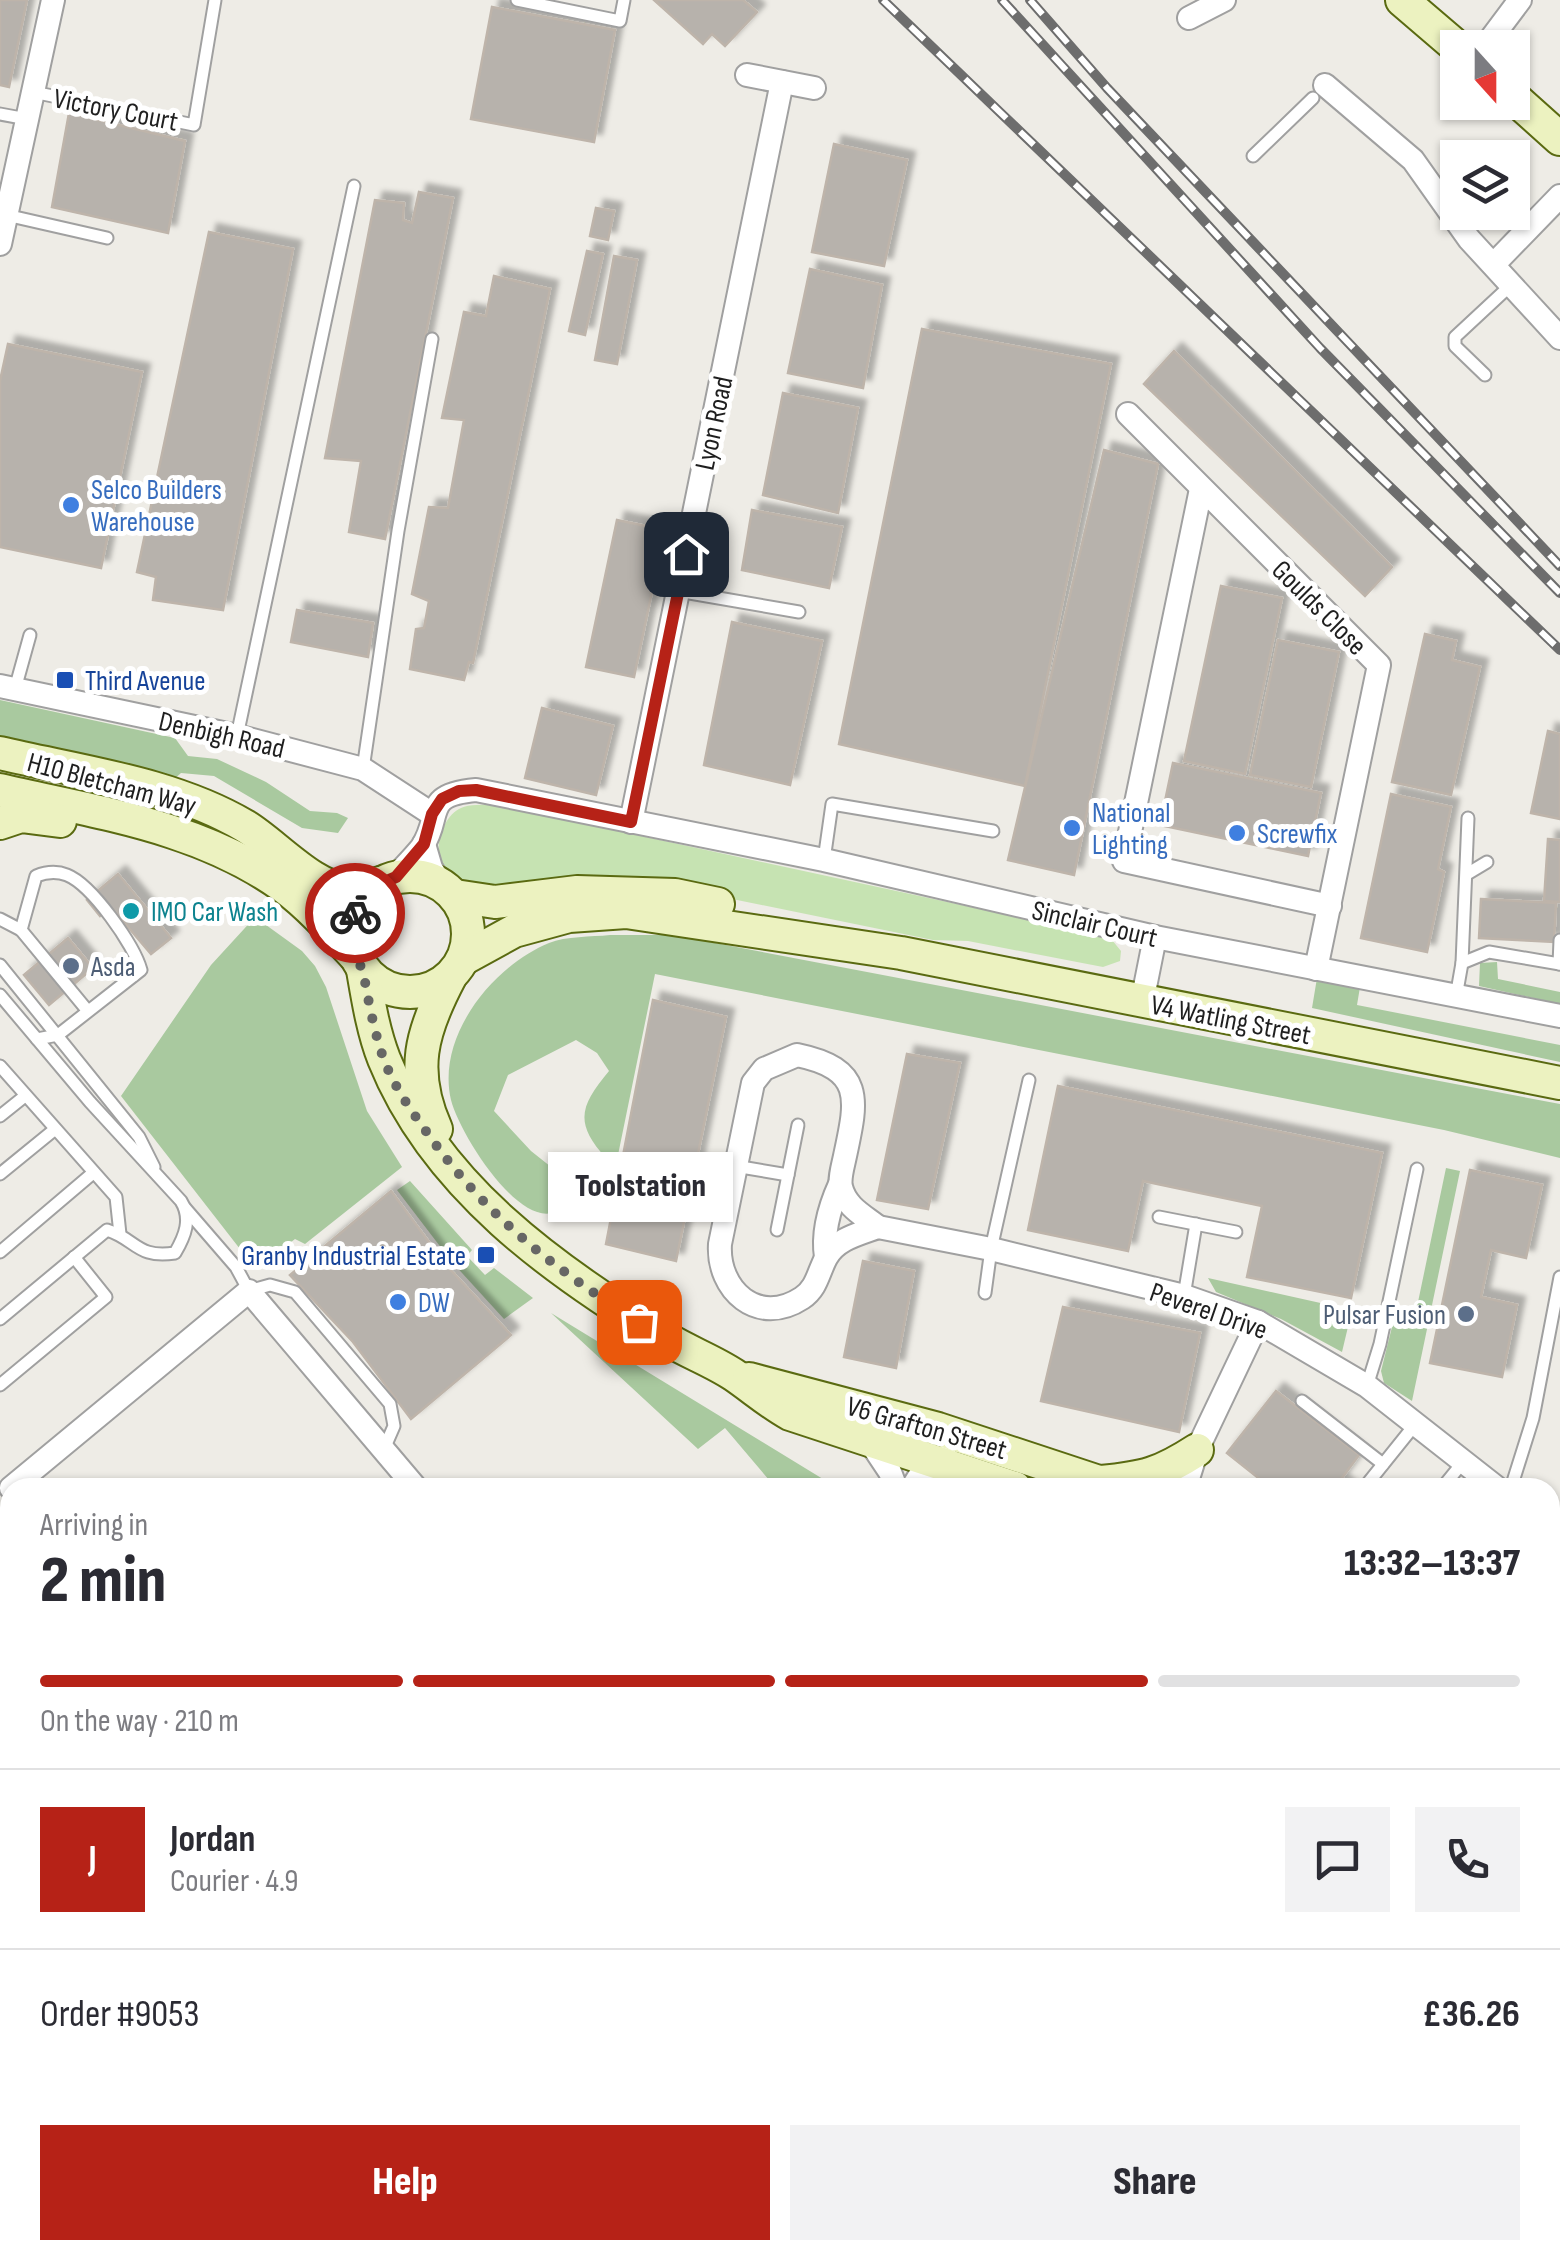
<!DOCTYPE html>
<meta charset="utf-8">
<style>
body{margin:0;font-family:"Sofia Sans Condensed",sans-serif;background:#f2f2f3;color:#2b2b33;height:100vh;display:flex;flex-direction:column;font-size:38px;white-space:nowrap}
*{box-sizing:border-box;margin:0}
p{font-size:32px;color:#7c7c81}
.icon{flex:none;width:55px;height:55px;fill:none;stroke:currentColor;stroke-width:2;stroke-linecap:round;stroke-linejoin:round}
.map{position:relative;flex:1;overflow:hidden}
.details{position:absolute;left:0px;top:1478px;width:1560px;height:782px;display:flex;flex-direction:column;background:#fff;border-radius:30px 30px 0 0;box-shadow:0 2px 8px #0004}
.details>*{flex:none}
.needle{width:65px;rotate:159deg}
.fabs{position:absolute;left:1440px;top:30px;display:grid;gap:20px}
.fabs a{display:grid;place-items:center;width:90px;height:90px;border-radius:0px;background:#fff;box-shadow:0 2px 8px #0004;font-size:50px}
.pin{position:absolute;display:grid;place-items:center;width:85px;height:85px;color:#fff;margin:-42px;border-radius:20px;box-shadow:0 5px 15px #0006}
.courier{position:absolute;display:grid;place-items:center;width:100px;height:100px;margin:-50px;border:8px solid #b62217;border-radius:50%;background:#fff;color:#222;box-shadow:0 2px 12px #0007}
.bubble{position:absolute;height:70px;border-radius:0px;background:#fff;box-shadow:0 2px 8px #0004;font-size:32px;font-weight:800;line-height:70px;text-align:center}
.headline em{font-style:normal;font-weight:800}
.headline div{display:flex;flex-direction:column-reverse}
.headline{display:flex;align-items:center;justify-content:space-between;height:170px;padding:0 40px}
h1{font-size:65px;font-weight:800;line-height:75px}
.bar{display:grid;grid-template-columns:repeat(4,1fr);gap:15px 10px;align-content:center;height:120px;padding:0 40px}
.bar i{height:12px;border-radius:8px;background:#e1e1e2}
.bar .active{background:#b62217}
.bar p{grid-column:span 4}
.line{display:flex;align-items:center;gap:25px;padding:0 40px;border-top:2px solid #e1e1e2}
.line div{flex:1}
.round{display:grid;place-items:center;flex:none;width:105px;height:105px;border-radius:0px;background:#f2f2f3}
.action{display:flex;gap:20px;margin-top:auto;padding:20px 40px}
.action a{flex:1;height:115px;border-radius:0px;background:#b62217;color:#fff;font-size:40px;font-weight:800;line-height:115px;text-align:center}
.action a+a{background:#f2f2f3;color:#2b2b33}
.map>svg:first-child{display:block}
.grass{fill:#c6e3b2}
.forest{fill:#a9c99f}
.park{fill:#c8f3cf}
.building{fill:#b7b2ac;stroke:#beb4aa;stroke-width:2.5;filter:url(#shadow)}
.lines{fill:none;stroke-linecap:round;stroke-linejoin:round}
.lane-casing{stroke:#a0a0a0;stroke-width:15}
.street-casing{stroke:#a0a0a0;stroke-width:26}
.secondary-casing{stroke:#5a6a11;stroke-width:36}
.highway-casing{stroke:#c7395f;stroke-width:46}
.lane{stroke:#fff;stroke-width:11}
.street{stroke:#fff;stroke-width:22}
.secondary{stroke:#ecf2c0;stroke-width:32}
.highway{stroke:#dd979f;stroke-width:42}
.rail-casing{stroke:#6d6d6d;stroke-width:10}
.rail{stroke:#fff;stroke-width:6;stroke-dasharray:19;stroke-linecap:butt}
.done{stroke:#676765;stroke-width:10;stroke-dasharray:0 18}
.route{stroke:#b62217;stroke-width:12}
.shop-dot{fill:#3f7fe0;stroke:#fff;stroke-width:4}
.transit-dot{fill:#1a4fb4;stroke:#fff;stroke-width:4}
.culture-dot{fill:#0f9aa8;stroke:#fff;stroke-width:4}
.service-dot{fill:#5c6f8a;stroke:#fff;stroke-width:4}
.labels{text-anchor:middle;stroke-width:10;stroke-linejoin:round;paint-order:stroke}
.street-label{font-size:28px;fill:#1f1f1f;stroke:#fff}
.shop-label{font-size:28px;fill:#366cbe;stroke:#fff;text-anchor:start}
.transit-label{font-size:28px;fill:#164399;stroke:#fff;text-anchor:start}
.culture-label{font-size:28px;fill:#0d838f;stroke:#fff;text-anchor:start}
.service-label{font-size:28px;fill:#4e5e75;stroke:#fff;text-anchor:start}
</style>
<div class="map">
<svg width="1560" height="2259" viewBox="0 0 1560 2259">
<defs>
<filter id="shadow"><feDropShadow dx="8" dy="-8" stdDeviation="2.5" flood-color="#0004"/></filter>
</defs>
<rect width="100%" height="100%" fill="#eeece6"/>
<g class="grass">
<path d="M493,804L1072,929L1112,940L1121,951L1120,961L1103,967L968,941L933,940L693,891L466,886C458,880 446,873 442,864C433,847 443,816 461,808C469,804 484,805 493,804Z"/>
<polygon points="1560,2064 1560,2241 1550,2245 1550,2079"/>
</g>
<g class="forest">
<polygon points="0,700 175,738 188,756 217,759 266,782 310,811 337,813 348,818 338,833 302,828 214,776 181,773 171,782 0,739"/>
<path d="M255,917L302,951L315,966L326,987L367,1111L402,1167L305,1244L295,1239C272,1256 268,1265 240,1249L121,1096L211,965Z"/>
<path d="M610,935H673L1560,1104V1158L1444,1130L655,974L618,1155L606,1158C573,1122 581,1105 609,1071L597,1053L576,1040L508,1075L494,1111L531,1151L575,1186C545,1270 461,1140 451,1100C436,1036 493,966 549,943C566,936 591,937 610,935Z"/>
<polygon points="1497,962 1498,979 1560,992 1560,1004 1479,986 1480,963"/>
<polygon points="1317,978 1360,987 1357,1005 1560,1045 1560,1062 1312,1008"/>
<polygon points="1446,1168 1460,1171 1412,1401 1384,1383 1381,1371 1393,1323 1413,1326"/>
<polygon points="410,1181 472,1250 467,1256 485,1275 494,1268 533,1298 504,1319 452,1262 397,1190"/>
<polygon points="1208,1278 1352,1310 1342,1352 1281,1319 1216,1292"/>
<polygon points="551,1313 836,1487 795,1487 791,1483 785,1487 775,1487 725,1428 698,1449"/>
<polygon points="1367,2250 1483,2250 1485,2255 1475,2259 1353,2259"/>
</g>
<polygon class="park" points="1550,1665 1560,1675 1560,1811 1550,1799"/>
<g class="building">
<polygon points="0,0 27,0 9,87 0,85"/>
<polygon points="654,0 743,0 757,12 725,46 712,34 703,44"/>
<polygon points="492,7 615,30 594,142 471,119"/>
<polygon points="69,113 185,141 168,233 52,207"/>
<polygon points="834,144 907,160 884,266 812,252"/>
<polygon points="419,192 453,198 385,539 349,532 361,461 325,458 375,200 404,203 403,220 412,223"/>
<polygon points="596,208 614,211 608,240 590,236"/>
<polygon points="209,232 293,249 223,610 153,600 156,577 137,572"/>
<polygon points="587,251 603,254 585,335 569,331"/>
<polygon points="614,256 637,260 617,364 595,360"/>
<polygon points="810,269 882,285 863,388 788,373"/>
<polygon points="494,276 550,289 473,663 469,662 464,680 410,669 416,629 424,628 429,601 412,594 429,507 448,508 464,420 442,418 464,312 486,316"/>
<polygon points="922,329 1111,364 1025,786 839,744"/>
<polygon points="8,344 142,372 101,568 0,547 0,381"/>
<polygon points="1174,351 1392,567 1365,596 1144,384"/>
<polygon points="783,393 858,408 838,513 763,495"/>
<polygon points="1104,450 1158,464 1074,875 1008,860"/>
<polygon points="752,510 842,527 829,588 742,570"/>
<polygon points="617,520 665,530 634,677 586,667"/>
<polygon points="1221,586 1282,598 1245,774 1184,761"/>
<polygon points="297,610 373,623 368,657 291,642"/>
<polygon points="732,622 822,641 790,785 704,765"/>
<polygon points="1425,634 1456,641 1452,660 1480,667 1451,795 1392,782"/>
<polygon points="1278,640 1339,652 1311,787 1250,775"/>
<polygon points="542,708 613,726 596,795 525,778"/>
<polygon points="1548,731 1560,734 1560,819 1531,813"/>
<polygon points="1173,763 1321,793 1308,856 1160,825"/>
<polygon points="1391,794 1451,807 1438,869 1444,872 1427,952 1361,938"/>
<polygon points="1548,839 1560,840 1560,902 1544,901"/>
<polygon points="118,874 171,938 151,954 111,907 100,916 87,900"/>
<polygon points="1481,899 1556,903 1554,942 1479,938"/>
<polygon points="68,938 93,968 49,1005 24,975"/>
<polygon points="653,1000 726,1017 676,1261 606,1244"/>
<polygon points="907,1054 960,1063 928,1209 877,1200"/>
<polygon points="1058,1086 1382,1153 1351,1298 1247,1277 1262,1206 1143,1181 1128,1251 1028,1230"/>
<polygon points="1470,1170 1542,1185 1526,1258 1491,1250 1481,1297 1517,1305 1502,1377 1430,1363"/>
<polygon points="391,1191 446,1265 511,1335 411,1419 353,1342 290,1275"/>
<polygon points="863,1261 914,1271 896,1368 844,1357"/>
<polygon points="1063,1307 1200,1333 1179,1432 1041,1401"/>
<polygon points="1276,1391 1359,1455 1339,1482 1347,1488 1271,1488 1227,1453"/>
<polygon points="0,2091 10,2103 10,2141 1,2149"/>
<polygon points="304,2250 541,2250 530,2259 312,2259"/>
<polygon points="684,2250 802,2250 810,2259 673,2259"/>
<polygon points="973,2250 1034,2250 1042,2259 961,2259"/>
</g>
<g class="lines">
<defs>
<g id="lane">
<polyline points="517,0 620,21 624,0"/>
<polyline points="33,92 194,125 215,0"/>
<polyline points="0,114 27,119"/>
<polyline points="1253,156 1313,98"/>
<polyline points="6,215 107,238"/>
<polyline points="1485,375 1455,346 1455,337 1512,284"/>
<polyline points="678,591 799,612"/>
<polyline points="15,689 30,635"/>
<polyline points="237,736 354,186"/>
<polyline points="363,769 398,531 432,339"/>
<polyline points="824,860 832,804 993,831"/>
<polyline points="1467,874 1487,862"/>
<polyline points="0,919 21,930 87,1010"/>
<path d="M21,930L36,876C46,872 57,871 67,875C92,885 134,945 141,970L58,1035L37,1039"/>
<polyline points="1462,963 1489,952 1560,964"/>
<polyline points="1559,964 1560,940"/>
<polyline points="0,965 139,1137 154,1167"/>
<path d="M0,995L90,1102L181,1201C192,1219 185,1236 175,1253C137,1259 136,1239 107,1230L0,1319"/>
<polyline points="1456,997 1462,963 1468,818"/>
<polyline points="0,1066 116,1197 120,1234"/>
<polyline points="0,1116 25,1096"/>
<polyline points="735,1166 788,1175"/>
<polyline points="0,1174 54,1130"/>
<polyline points="185,1208 236,1267 249,1291 270,1285 295,1292 390,1404 394,1426 384,1449"/>
<polyline points="1159,1217 1236,1232"/>
<polyline points="777,1230 798,1125"/>
<polyline points="0,1252 93,1173"/>
<polyline points="985,1293 991,1249 1029,1080"/>
<polyline points="1184,1296 1196,1224"/>
<polyline points="0,1385 106,1297 74,1257"/>
<polyline points="1367,1386 1380,1344 1417,1169"/>
<polyline points="1302,1401 1383,1464"/>
<polyline points="1364,1488 1417,1422"/>
<polyline points="1442,1488 1464,1461"/>
<polyline points="1511,1488 1533,1418 1560,1277"/>
<polyline points="0,2163 10,2174"/>
<polyline points="841,2250 848,2259"/>
<polyline points="1066,2250 1074,2259"/>
<polyline points="1182,2259 1187,2250"/>
</g>
<g id="street">
<polyline points="1189,18 1224,0"/>
<polyline points="1484,48 1520,0"/>
<polyline points="747,75 814,88"/>
<polyline points="1325,85 1413,160 1469,239 1560,338"/>
<polyline points="0,244 53,0"/>
<polyline points="1494,264 1560,196"/>
<polyline points="1128,414 1379,665 1316,969"/>
<polyline points="1201,489 1124,861 1330,906"/>
<polyline points="0,686 237,736 363,769 432,814"/>
<polyline points="631,822 782,82"/>
<polyline points="424,844 431,868 441,884"/>
<path d="M395,877C404,867 414,857 422,847C443,815 421,795 476,790L824,860L1155,937L1560,1016"/>
<polyline points="1142,1002 1155,937"/>
<path d="M797,1055C865,1069 857,1100 845,1156C843,1166 839,1178 841,1187C846,1207 863,1215 878,1227C859,1234 836,1239 826,1258C818,1273 817,1288 802,1298C758,1327 717,1290 720,1244L753,1083L764,1069Z"/>
<polyline points="878,1227 991,1249 1184,1296 1258,1322 1367,1386 1497,1488"/>
<path d="M826,1257C822,1232 830,1206 840,1184"/>
<polyline points="870,1442 890,1472 896,1488"/>
<polyline points="11,1488 249,1291 416,1488"/>
<polyline points="912,1488 922,1472 946,1457"/>
<polyline points="1185,1488 1197,1450 1258,1322"/>
<polyline points="1550,1530 1560,1536"/>
<polyline points="0,2070 10,2082"/>
<polyline points="154,2250 162,2259"/>
<polyline points="42,2259 54,2250"/>
<polyline points="73,2259 83,2250"/>
<polyline points="619,2259 630,2250"/>
</g>
<g id="secondary">
<polyline points="1402,0 1458,48"/>
<polyline points="1512,96 1560,139"/>
<path d="M0,753C81,772 172,783 245,826C274,843 315,891 350,890C359,890 371,886 380,883"/>
<path d="M0,790C98,813 199,826 283,886C310,906 333,932 355,956"/>
<polyline points="0,823 21,816 60,821"/>
<circle cx="410" cy="934" r="58"/>
<polyline points="455,896 495,902 577,892 675,895 718,904"/>
<polyline points="463,959 514,931 569,916 626,912 901,953 1560,1083"/>
<path d="M363,970C368,999 373,1031 384,1059C435,1186 554,1271 667,1339C688,1352 713,1361 734,1375C753,1388 770,1403 790,1414L1015,1488"/>
<path d="M436,1129C410,1071 421,1032 450,977"/>
<polyline points="749,1379 938,1429 1117,1488"/>
<path d="M1101,1482C1144,1478 1160,1474 1197,1450"/>
<polyline points="1550,1838 1560,1848"/>
<polyline points="1550,1879 1560,1918"/>
<polyline points="1550,2006 1560,1948"/>
</g>
<g id="highway">
<polyline points="1550,2026 1560,2018"/>
<polyline points="1510,2250 1514,2259"/>
<polyline points="1306,2259 1320,2250"/>
<polyline points="1558,2259 1560,2258"/>
</g>
</defs>
<use href="#lane" class="lane-casing"/>
<use href="#street" class="street-casing"/>
<use href="#secondary" class="secondary-casing"/>
<use href="#highway" class="highway-casing"/>
<use href="#lane" class="lane"/>
<use href="#street" class="street"/>
<use href="#secondary" class="secondary"/>
<use href="#highway" class="highway"/>
<defs>
<g id="rail">
<polyline points="883,0 1560,650"/>
<polyline points="1002,0 1320,348 1560,593"/>
<polyline points="1030,0 1107,88 1560,566"/>
</g>
</defs>
<use href="#rail" class="rail-casing"/>
<use href="#rail" class="rail"/>
</g>
<g class="lines">
<path class="done" d="M355,913C347,942 361,959 366,987C370,1009 375,1033 382,1054C392,1084 410,1109 428,1134C485,1215 555,1270 639,1322"/>
<polyline class="route" points="355,913 364,897 380,884 396,877 424,844 432,814 442,799 459,791 476,790 631,822 686,554"/>
</g>
<g class="shop-dot">
<circle cx="71" cy="505" r="10"/>
<circle cx="1072" cy="828" r="10"/>
<circle cx="1237" cy="833" r="10"/>
<circle cx="398" cy="1302" r="10"/>
</g>
<g class="transit-dot">
<rect x="55" y="670" width="20" height="20" rx="5"/>
<rect x="476" y="1245" width="20" height="20" rx="5"/>
</g>
<circle class="culture-dot" cx="131" cy="911" r="10"/>
<g class="service-dot">
<circle cx="71" cy="966" r="10"/>
<circle cx="1466" cy="1314" r="10"/>
</g>
<g class="labels">
<g class="street-label">
<text transform="translate(116 109) rotate(11)" y="10">Victory Court</text>
<text transform="translate(713 423) rotate(-78)" y="10">Lyon Road</text>
<text transform="translate(1320 607) rotate(45)" y="10">Goulds Close</text>
<text transform="translate(222 734) rotate(13)" y="10">Denbigh Road</text>
<text transform="translate(112 783) rotate(15)" y="10">H10 Bletcham Way</text>
<text transform="translate(1095 923) rotate(13)" y="10">Sinclair Court</text>
<text transform="translate(1231 1019) rotate(11)" y="10">V4 Watling Street</text>
<text transform="translate(1209 1310) rotate(19)" y="10">Peverel Drive</text>
<text transform="translate(927 1427) rotate(16)" y="10">V6 Grafton Street</text>
</g>
<g class="shop-label">
<text x="91" y="499">Selco Builders<tspan x="91" dy="32">Warehouse</tspan></text>
<text x="1092" y="822">National<tspan x="1092" dy="32">Lighting</tspan></text>
<text x="1257" y="843">Screwfix</text>
<text x="418" y="1312">DW</text>
</g>
<g class="transit-label">
<text x="85" y="690">Third Avenue</text>
<text x="466" y="1265" text-anchor="end">Granby Industrial Estate</text>
</g>
<g class="culture-label">
<text x="151" y="921">IMO Car Wash</text>
</g>
<g class="service-label">
<text x="91" y="976">Asda</text>
<text x="1446" y="1324" text-anchor="end">Pulsar Fusion</text>
</g>
</g>
</svg>
<div class="fabs">
<a><svg class="needle" viewBox="-14 -14 28 28"><path d="M0-13l5 13h-10z" fill="#e53935"/><path d="M0 13l5-13h-10z" fill="#7c7c81"/></svg></a>
<a><svg class="icon" aria-label="layers" viewBox="0 0 24 24"><path d="M12 4l9 5-9 5-9-5zM3 14l9 5 9-5"/></svg></a>
</div>
<div class="pin" style="left:639px;top:1322px;background:#ea580c"><svg class="icon" aria-label="bag" viewBox="0 0 24 24"><path d="M5 8h14l-1 12H6zM9 8a3 3 0 0 1 6 0"/></svg></div>
<div class="pin" style="left:686px;top:554px;background:#1f2937"><svg class="icon" aria-label="home" viewBox="0 0 24 24"><path d="M3 11l9-7 9 7M6 9v11h12V9"/></svg></div>
<div class="courier" style="left:355px;top:913px"><svg class="icon" aria-label="bike" viewBox="0 0 24 24"><circle cx="6" cy="16" r="4"/><circle cx="18" cy="16" r="4"/><path d="M6 16l4-8h5l3 8M10 8l3 8H6M13 5h3"/></svg></div>
<div class="bubble" style="left:548px;top:1152px;width:185px">Toolstation</div>
<section class="details">
<div class="headline"><div><h1>2 min</h1><p>Arriving in</p></div><em>13:32–13:37</em></div>
<div class="bar"><i class="active"></i><i class="active"></i><i class="active"></i><i></i><p>On the way · 210 m</p></div>
<div class="line" style="height:180px"><b class="round" style="background:#b62217;color:#fff">J</b><div><b>Jordan</b><p>Courier · 4.9</p></div><a class="round"><svg class="icon" aria-label="chat" viewBox="0 0 24 24"><path d="M4 5h16v11H9l-5 4z"/></svg></a><a class="round"><svg class="icon" aria-label="phone" viewBox="0 0 24 24"><path d="M5 4h4l2 5-3 2q2 4 5 5l2-3 5 2v4C11 20 4 13 5 4z"/></svg></a></div>
<div class="line" style="height:130px"><div>Order #9053</div><b>£36.26</b></div>
<div class="action"><a>Help</a><a>Share</a></div>
</section>
</div>
